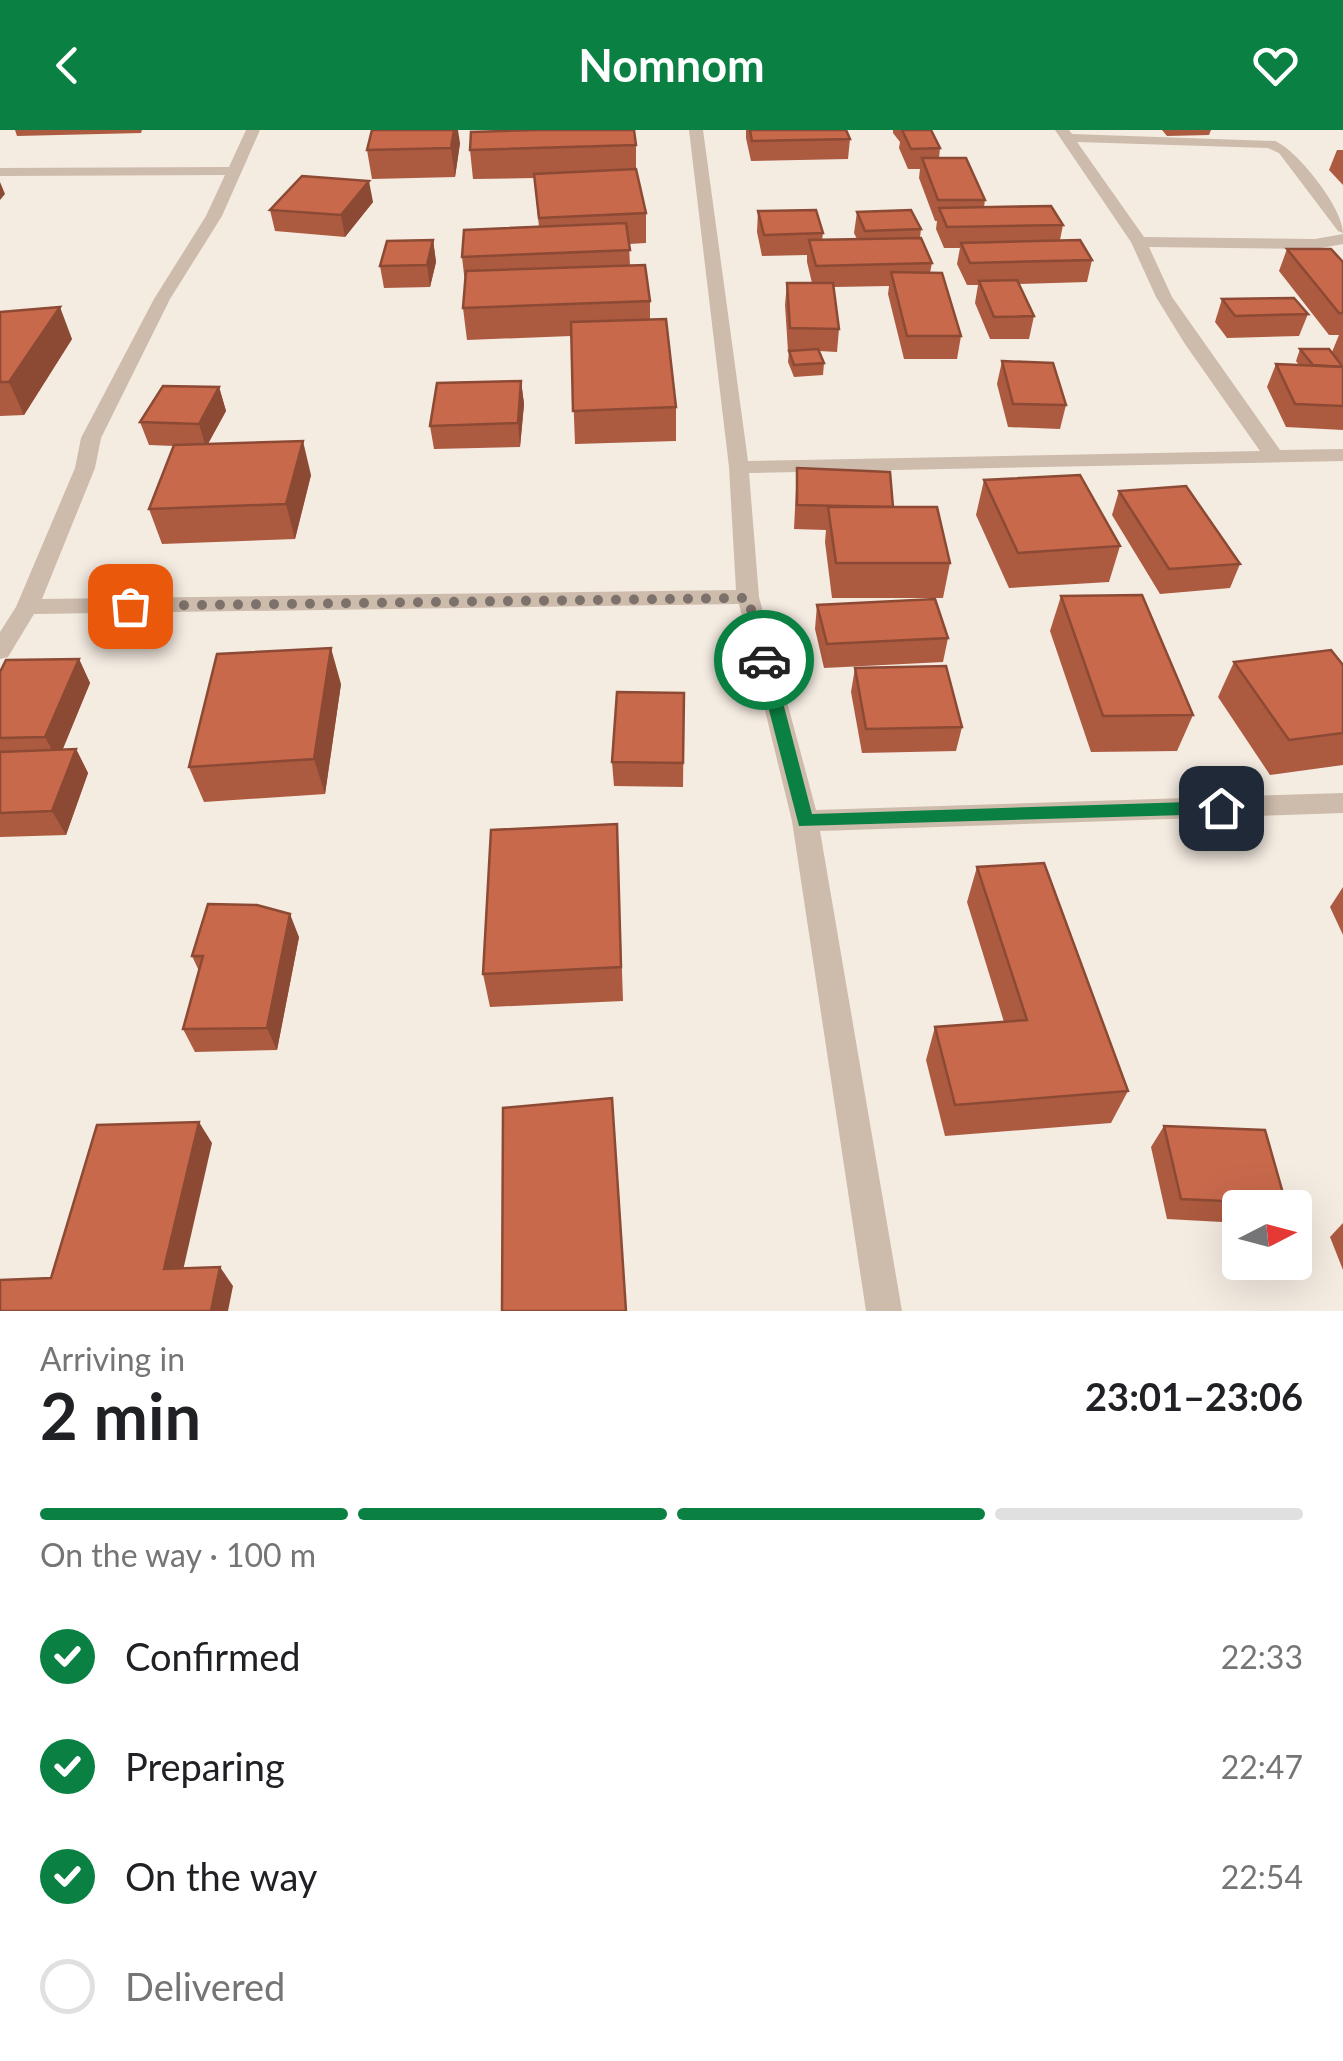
<!DOCTYPE html>
<meta charset="utf-8">
<style>
body{margin:0;font-family:Lato,sans-serif;background:#f6f6f6;color:#202124;height:100vh;display:flex;flex-direction:column;font-size:38px;white-space:nowrap}
*{box-sizing:border-box;margin:0}
p{font-size:32px;color:#757577}
.icon{flex:none;width:55px;height:55px;fill:none;stroke:currentColor;stroke-width:2;stroke-linecap:round;stroke-linejoin:round}
.map{position:relative;height:1181px;overflow:hidden}
.sheet{display:flex;flex-direction:column;background:#fff;flex:1}
.sheet>*{flex:none}
.needle{width:65px;rotate:84deg}
.controls{position:absolute;left:1222px;top:1060px;display:grid;gap:20px}
.controls a{display:grid;place-items:center;width:90px;height:90px;border-radius:10px;background:#fff;box-shadow:0 10px 40px #0002;font-size:50px}
.pin{position:absolute;display:grid;place-items:center;width:85px;height:85px;color:#fff;margin:-42px;border-radius:20px;box-shadow:0 5px 15px #0006}
.courier{position:absolute;display:grid;place-items:center;width:100px;height:100px;margin:-50px;border:8px solid #0b8043;border-radius:50%;background:#fff;color:#222;box-shadow:0 2px 12px #0007}
.overview em{font-style:normal;font-weight:700}
.overview div{display:flex;flex-direction:column-reverse}
.overview{display:flex;align-items:center;justify-content:space-between;height:170px;padding:0 40px}
h1{font-size:65px;font-weight:700;line-height:75px}
.bar{display:grid;grid-template-columns:repeat(4,1fr);gap:15px 10px;align-content:center;height:120px;padding:0 40px}
.bar i{height:12px;border-radius:8px;background:#e0e0e0}
.bar .selected{background:#0b8043}
.bar p{grid-column:span 4}
ol{padding:0 40px;list-style:none}
li{display:flex;align-items:center;gap:30px;height:110px}
li p{margin-inline-start:auto}
li .icon{padding:10px;border-radius:50%;background:#0b8043;color:#fff;stroke-width:4}
li:last-child{color:#757577}
li i{width:55px;height:55px;border:5px solid #e0e0e0;border-radius:50%}
header{display:flex;justify-content:space-between;align-items:center;height:130px;padding:0 40px;background:#0b8043;color:#fff;font-size:45px;font-weight:700}
.map>svg:first-child{display:block}
.lines{fill:none;stroke-linecap:round;stroke-linejoin:round}
.street{fill:#cdbbac;fill-rule:evenodd}
.wall{fill:#ac5a40}
.shaded-wall{fill:#8c4a34}
.building{fill:#c8694b;stroke:#8c4a34;stroke-width:2.5}
.route{fill:#0b8043}
.done{stroke:#7c716b;stroke-width:10;stroke-dasharray:0 18}
</style>
<header><svg class="icon" aria-label="back" viewBox="0 0 24 24"><path d="M15 5l-7 7 7 7"/></svg>Nomnom<svg class="icon" aria-label="heart" viewBox="0 0 24 24"><path d="M12 20l-8-8c-3-5 5-10 8-4 3-6 11-1 8 4z"/></svg></header>
<div class="map">
<svg width="1343" height="1181" viewBox="0 0 1343 1181">
<rect width="100%" height="100%" fill="#f4ebe1"/>
<g class="lines">
<path class="street" d="M246,0H260L222,86L170,169L101,308L95,338L42,469L736,460L729,337L689,0H703L748,331L1260,321L1185,214L1156,167L1131,112L1055,0H1069L1072,4L1275,11C1298,21 1343,78 1343,103L1338,101L1279,23L1268,18L1077,12L1144,107L1315,109L1343,104V114L1315,119L1149,117L1172,167L1280,320L1343,319V331L749,343L759,467L816,680L1343,663V683L820,701L902,1181H866L792,691L739,474L34,484L8,527L0,529V502L16,477L75,338L81,308L154,169L206,86L225,45L0,46V38L229,37Z"/>
</g>
<g class="wall">
<polygon points="15,0 142,0 141,3 17,6"/>
<polygon points="746,0 846,0 850,9 848,29 751,31 746,8"/>
<polygon points="893,0 931,0 940,18 939,28 985,70 984,77 1063,95 1060,110 1092,130 1087,152 1019,154 1034,186 1029,209 990,209 975,173 978,155 967,155 957,134 960,118 944,118 936,99 937,91 935,91 919,48 920,39 908,39 899,18 900,12 893,3"/>
<polygon points="1162,0 1211,0 1209,5 1167,6"/>
<polygon points="460,13 455,47 372,49 367,20"/>
<polygon points="636,15 636,42 646,83 646,113 629,114 630,136 650,171 650,189 676,277 676,311 575,314 571,206 467,210 463,178 465,153 462,127 539,97 534,48 473,49 470,20"/>
<polygon points="1337,20 1343,20 1343,55 1329,40"/>
<polygon points="373,72 345,107 275,101 270,80"/>
<polygon points="758,81 823,103 822,110 857,109 854,103 857,82 921,99 920,108 932,133 930,143 961,206 957,229 904,229 888,164 889,156 834,157 839,199 837,222 819,221 824,233 823,245 794,247 788,232 789,221 791,221 788,221 785,175 787,153 812,153 807,132 807,125 762,126 757,102"/>
<polygon points="433,110 436,132 430,157 384,158 380,136"/>
<polygon points="1287,119 1343,132 1343,300 1286,297 1267,257 1276,234 1299,235 1296,231 1300,219 1332,222 1339,205 1329,205 1279,141"/>
<polygon points="1222,169 1308,184 1299,206 1227,208 1215,192"/>
<polygon points="0,182 72,209 24,285 0,286"/>
<polygon points="1002,231 1066,275 1060,299 1008,297 997,254"/>
<polygon points="521,251 524,274 520,317 434,319 430,296"/>
<polygon points="219,257 226,281 208,314 311,345 295,409 162,414 149,379 174,316 149,315 140,292"/>
<polygon points="797,338 893,377 950,433 943,468 832,468 825,412 826,400 794,399"/>
<polygon points="984,350 1120,416 1109,452 1009,458 976,385"/>
<polygon points="1119,361 1240,434 1230,458 1160,464 1112,385"/>
<polygon points="1061,466 1193,585 1177,621 1091,622 1050,501"/>
<polygon points="817,475 948,508 943,532 824,538 815,499"/>
<polygon points="79,529 90,553 62,620 76,619 88,643 66,705 0,707 0,542"/>
<polygon points="1234,532 1343,535 1343,635 1270,645 1218,567"/>
<polygon points="855,538 962,597 956,621 862,623 851,562"/>
<polygon points="341,554 325,664 204,672 189,637"/>
<polygon points="684,563 683,657 614,656 612,632"/>
<polygon points="617,694 623,871 490,877 483,844"/>
<polygon points="977,737 1128,961 1111,993 945,1006 926,930 935,897 1004,892 967,772"/>
<polygon points="1343,757 1343,805 1330,777"/>
<polygon points="299,807 277,920 195,922 183,899 199,841 192,826"/>
<polygon points="1164,996 1286,1074 1283,1078 1240,1078 1240,1093 1167,1089 1151,1017"/>
<polygon points="1343,1093 1343,1140 1330,1107"/>
</g>
<g class="shaded-wall">
<polygon points="454,0 458,0 460,13 455,47 451,18"/>
<polygon points="369,51 373,72 345,107 341,85"/>
<polygon points="0,52 5,64 0,70"/>
<polygon points="433,110 436,132 430,157 427,135"/>
<polygon points="60,177 72,209 24,285 9,252"/>
<polygon points="521,251 524,274 520,317 518,293"/>
<polygon points="219,257 226,281 206,317 199,294"/>
<polygon points="303,311 311,345 295,409 286,374"/>
<polygon points="331,518 341,554 325,664 314,629"/>
<polygon points="79,529 90,553 58,631 45,607"/>
<polygon points="76,619 88,643 66,705 52,681"/>
<polygon points="290,784 299,807 277,920 267,898"/>
<polygon points="199,992 212,1013 179,1158 164,1139"/>
<polygon points="220,1137 233,1156 228,1181 211,1181"/>
</g>
<g class="building">
<polygon points="372,0 454,0 451,18 367,20"/>
<polygon points="536,0 634,0 636,15 470,20 471,2"/>
<polygon points="750,0 846,0 850,9 752,11"/>
<polygon points="902,0 931,0 940,18 911,19"/>
<polygon points="922,28 966,28 985,70 938,70"/>
<polygon points="636,39 646,83 539,88 534,44"/>
<polygon points="302,46 369,51 341,85 270,80"/>
<polygon points="1051,76 1063,95 947,97 939,78"/>
<polygon points="816,80 823,103 764,105 758,81"/>
<polygon points="911,80 921,99 865,101 857,82"/>
<polygon points="626,93 630,120 462,127 464,100"/>
<polygon points="921,108 932,133 816,136 809,110"/>
<polygon points="433,110 427,135 380,136 387,111"/>
<polygon points="1080,110 1092,130 970,133 961,113"/>
<polygon points="1287,119 1331,119 1343,132 1343,183 1339,183"/>
<polygon points="645,135 650,171 463,178 466,141"/>
<polygon points="891,142 942,143 961,206 907,206"/>
<polygon points="1017,150 1034,186 994,187 979,151"/>
<polygon points="787,153 833,153 839,199 790,198"/>
<polygon points="1294,168 1308,184 1235,186 1222,169"/>
<polygon points="60,177 9,252 0,252 0,182"/>
<polygon points="666,189 676,277 573,281 571,192"/>
<polygon points="818,219 824,233 794,235 789,221"/>
<polygon points="1300,219 1329,219 1343,237 1313,235"/>
<polygon points="1002,231 1053,233 1066,275 1013,274"/>
<polygon points="1276,234 1343,237 1343,276 1295,274"/>
<polygon points="521,251 518,293 430,296 437,253"/>
<polygon points="163,256 219,257 199,294 140,292"/>
<polygon points="303,311 286,374 149,379 174,315"/>
<polygon points="797,338 890,342 893,377 797,375"/>
<polygon points="1080,345 1120,416 1018,423 984,350"/>
<polygon points="1186,356 1240,434 1169,439 1119,361"/>
<polygon points="828,377 937,377 950,433 836,433"/>
<polygon points="1142,465 1193,585 1103,586 1061,466"/>
<polygon points="935,469 948,508 827,514 817,475"/>
<polygon points="331,518 314,629 189,637 217,524"/>
<polygon points="1331,520 1343,535 1343,603 1289,610 1234,532"/>
<polygon points="79,529 45,607 0,608 0,542 6,530"/>
<polygon points="946,536 962,597 866,599 855,538"/>
<polygon points="617,562 684,563 683,633 612,632"/>
<polygon points="76,619 52,681 0,683 0,622"/>
<polygon points="617,694 621,837 483,844 491,700"/>
<polygon points="1044,733 1128,961 955,975 935,897 1027,890 977,737"/>
<polygon points="208,774 257,775 290,784 267,898 183,899 203,826 192,826"/>
<polygon points="612,968 626,1181 502,1181 503,978"/>
<polygon points="199,992 164,1139 220,1137 211,1181 0,1181 0,1150 51,1148 97,995"/>
<polygon points="1164,996 1265,1000 1286,1074 1181,1069"/>
</g>
<polygon class="route" points="764,524 772,530 812,684 1221,671 1230,678 1221,684 799,696 756,530"/>
<g class="lines">
<polyline class="done" points="130,476 748,468 764,530"/>
</g>
</svg>
<div class="controls">
<a><svg class="needle" viewBox="-14 -14 28 28"><path d="M0-13l5 13h-10z" fill="#e53935"/><path d="M0 13l5-13h-10z" fill="#757577"/></svg></a>
</div>
<div class="pin" style="left:130px;top:476px;background:#ea580c"><svg class="icon" aria-label="bag" viewBox="0 0 24 24"><path d="M5 8h14l-1 12H6zM9 8a3 3 0 0 1 6 0"/></svg></div>
<div class="pin" style="left:1221px;top:678px;background:#1f2937"><svg class="icon" aria-label="home" viewBox="0 0 24 24"><path d="M3 11l9-7 9 7M6 9v11h12V9"/></svg></div>
<div class="courier" style="left:764px;top:530px"><svg class="icon" aria-label="car" viewBox="0 0 24 24"><path d="M5 17H2v-5l4-1 3-4h7l3 4 3 1v5h-3M9 17h6M6 11h13"/><circle cx="7" cy="17" r="2"/><circle cx="17" cy="17" r="2"/></svg></div>
</div>
<section class="sheet">
<div class="overview"><div><h1>2 min</h1><p>Arriving in</p></div><em>23:01–23:06</em></div>
<div class="bar"><i class="selected"></i><i class="selected"></i><i class="selected"></i><i></i><p>On the way · 100 m</p></div>
<ol>
<li><svg class="icon" aria-label="check" viewBox="0 0 24 24"><path d="M5 12l5 5 9-10"/></svg>Confirmed<p>22:33</p></li>
<li><svg class="icon" aria-label="check" viewBox="0 0 24 24"><path d="M5 12l5 5 9-10"/></svg>Preparing<p>22:47</p></li>
<li><svg class="icon" aria-label="check" viewBox="0 0 24 24"><path d="M5 12l5 5 9-10"/></svg>On the way<p>22:54</p></li>
<li><i></i>Delivered</li>
</ol>
</section>
